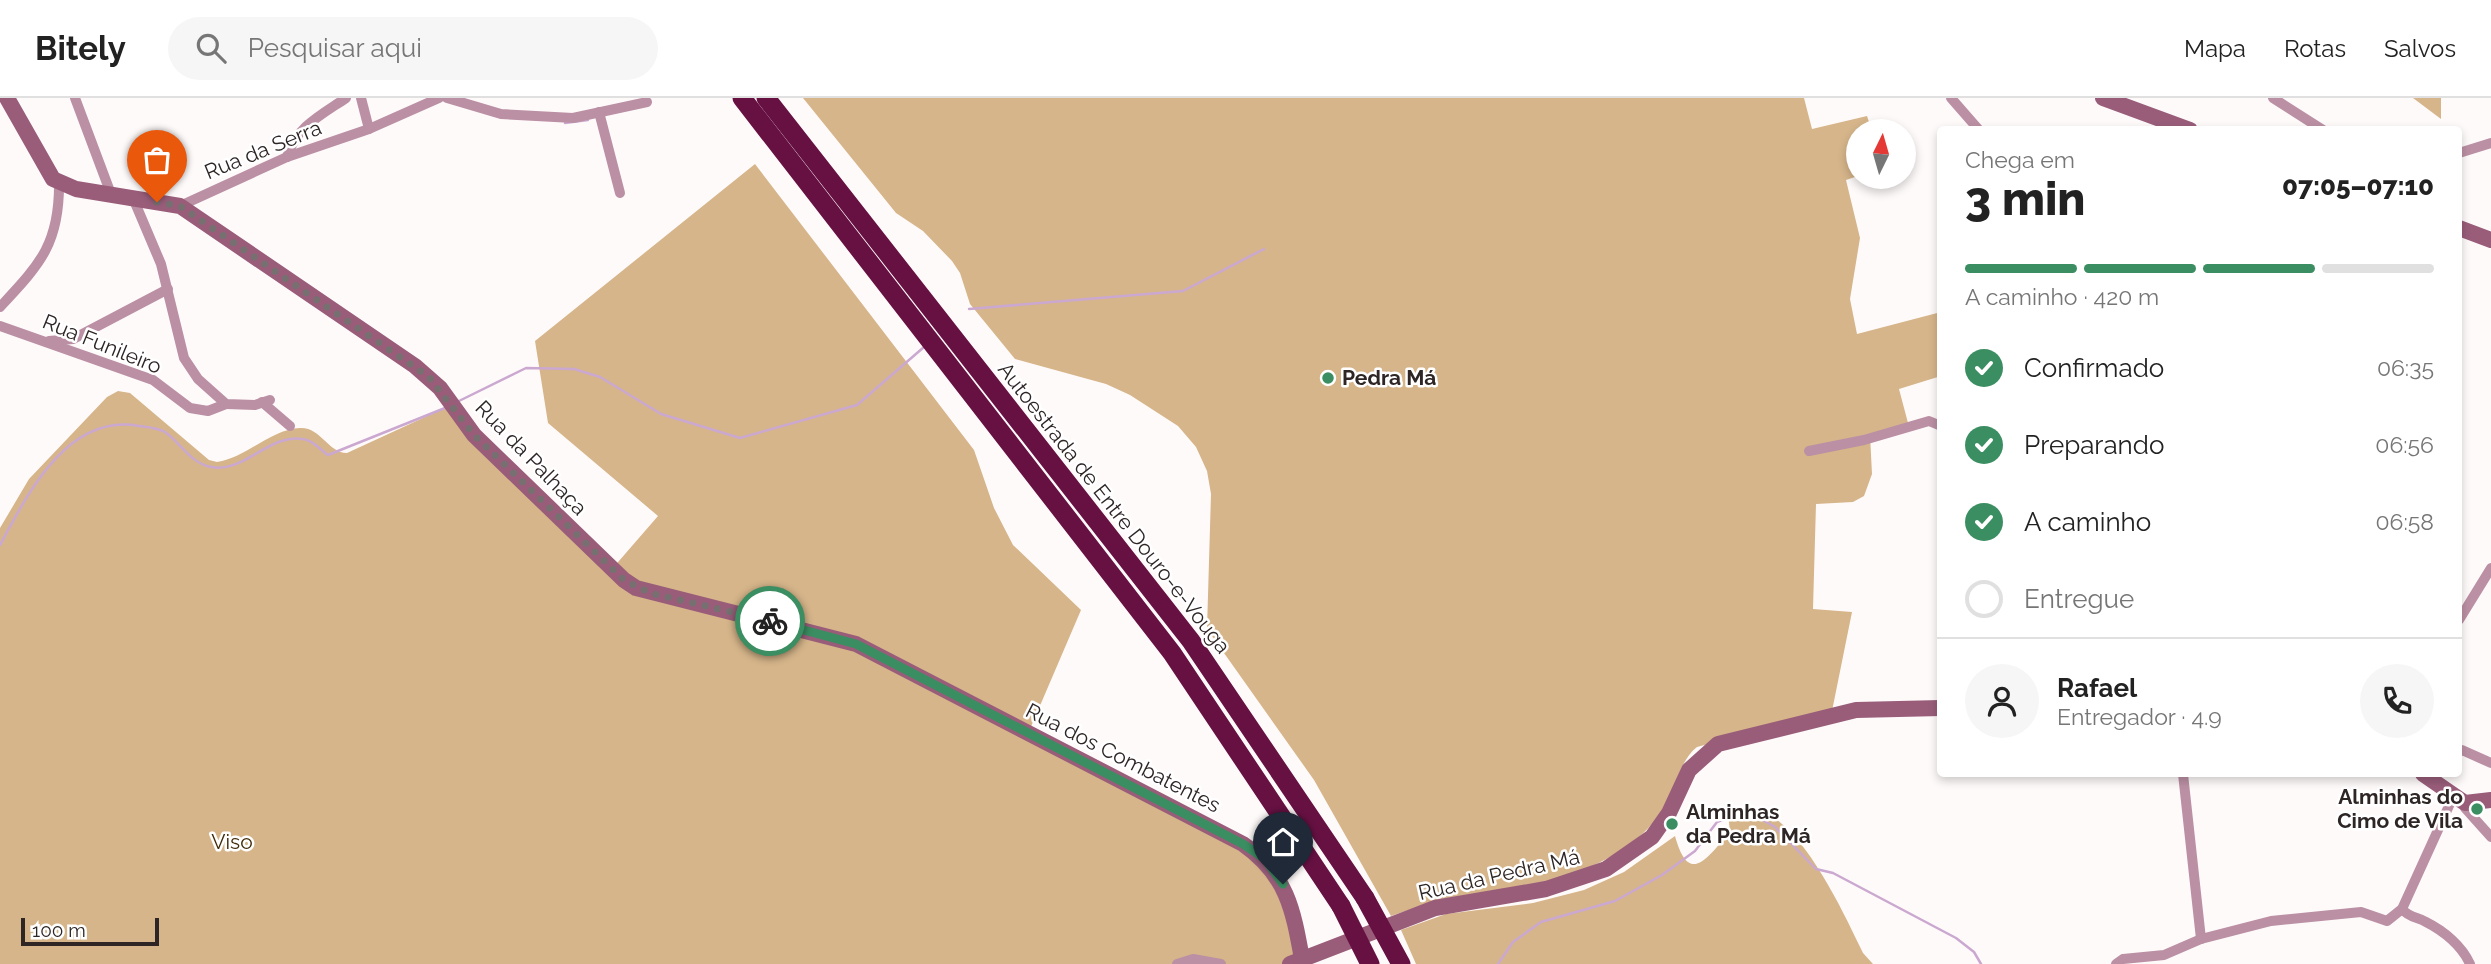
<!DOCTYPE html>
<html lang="pt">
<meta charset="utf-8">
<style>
body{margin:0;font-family:Raleway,sans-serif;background:#f6f6f6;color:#222;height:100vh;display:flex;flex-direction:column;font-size:26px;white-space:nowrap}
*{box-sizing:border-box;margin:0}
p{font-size:23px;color:#767676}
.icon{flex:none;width:38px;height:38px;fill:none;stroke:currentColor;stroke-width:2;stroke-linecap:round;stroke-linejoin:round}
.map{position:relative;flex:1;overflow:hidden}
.side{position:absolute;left:1937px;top:28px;width:525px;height:651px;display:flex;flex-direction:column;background:#fff;border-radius:7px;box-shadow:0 4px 10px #0003}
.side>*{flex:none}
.needle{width:46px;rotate:5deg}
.buttons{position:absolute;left:1846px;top:21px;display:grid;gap:14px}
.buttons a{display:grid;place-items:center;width:70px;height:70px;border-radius:50%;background:#fff;box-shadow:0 4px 10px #0003;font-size:35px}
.scale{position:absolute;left:21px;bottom:18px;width:138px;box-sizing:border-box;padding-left:7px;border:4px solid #2e2525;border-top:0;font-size:19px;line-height:24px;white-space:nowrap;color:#2e2525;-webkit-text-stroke:5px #fff;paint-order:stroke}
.pin{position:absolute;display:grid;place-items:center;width:60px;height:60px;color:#fff;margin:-72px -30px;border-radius:50% 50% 50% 0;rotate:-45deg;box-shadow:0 0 7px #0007}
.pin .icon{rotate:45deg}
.courier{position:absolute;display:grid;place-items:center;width:70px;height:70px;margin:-35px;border:5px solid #3b8e61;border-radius:50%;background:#fff;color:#222;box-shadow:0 2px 9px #0007}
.head em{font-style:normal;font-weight:800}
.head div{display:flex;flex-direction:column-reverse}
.head{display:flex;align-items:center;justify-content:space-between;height:119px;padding:0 28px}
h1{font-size:46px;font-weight:800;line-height:52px}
.bar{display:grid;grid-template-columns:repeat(4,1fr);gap:10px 7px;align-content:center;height:84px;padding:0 28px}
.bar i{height:9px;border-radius:5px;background:#e0e0e0}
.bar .active{background:#3b8e61}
.bar p{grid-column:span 4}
.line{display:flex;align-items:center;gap:18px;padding:0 28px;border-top:2px solid #e0e0e0}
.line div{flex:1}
.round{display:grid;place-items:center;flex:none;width:74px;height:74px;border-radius:37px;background:#f6f6f6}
ol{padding:0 28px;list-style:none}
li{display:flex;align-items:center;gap:21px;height:77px}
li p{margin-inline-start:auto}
li .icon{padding:7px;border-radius:50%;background:#3b8e61;color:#fff;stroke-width:4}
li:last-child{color:#767676}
li i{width:38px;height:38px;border:4px solid #e0e0e0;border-radius:50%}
header{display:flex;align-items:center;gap:42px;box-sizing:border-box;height:98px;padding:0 35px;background:#fff;border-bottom:2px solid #e0e0e0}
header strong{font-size:33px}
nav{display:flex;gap:38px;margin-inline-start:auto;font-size:24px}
.search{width:490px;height:63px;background:#f6f6f6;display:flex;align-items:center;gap:18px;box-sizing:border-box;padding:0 24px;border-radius:38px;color:#767676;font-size:26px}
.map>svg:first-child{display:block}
.forest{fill:#d6b58a}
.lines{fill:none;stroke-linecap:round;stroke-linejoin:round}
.stream{stroke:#cba8d0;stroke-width:2.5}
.street{stroke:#bb90a4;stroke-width:10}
.secondary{stroke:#995d7a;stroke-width:16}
.highway{stroke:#671143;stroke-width:19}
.highway-bridge{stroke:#671143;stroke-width:19}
.done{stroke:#777070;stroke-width:7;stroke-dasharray:0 12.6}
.route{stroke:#3b8e61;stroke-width:9}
.poi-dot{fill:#3b8e61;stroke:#fff;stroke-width:2.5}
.labels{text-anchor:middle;stroke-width:5;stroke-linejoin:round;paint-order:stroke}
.street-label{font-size:21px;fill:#2e2525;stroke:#fff}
.poi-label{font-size:21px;font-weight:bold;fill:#2e2525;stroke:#fff;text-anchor:start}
.park-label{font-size:21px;fill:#422b07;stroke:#fff}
</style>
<header>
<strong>Bitely</strong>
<div class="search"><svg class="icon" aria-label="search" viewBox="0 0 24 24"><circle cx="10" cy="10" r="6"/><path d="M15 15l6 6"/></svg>Pesquisar aqui</div>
<nav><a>Mapa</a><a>Rotas</a><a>Salvos</a></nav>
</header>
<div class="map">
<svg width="2491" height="866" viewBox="0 0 2491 866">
<rect width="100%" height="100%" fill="#fffafa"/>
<g class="forest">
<path d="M803,0H1804L1812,31L1867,18L1872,33H1858V78L1846,82L1860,140L1850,201L1857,236L1941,214V278L1899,291L1908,325L1870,337L1872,376L1864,398L1853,404L1816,406L1813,511L1852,514L1832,613L1697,649C1679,663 1676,691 1664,710C1658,720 1649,730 1640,738C1571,798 1472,788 1391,818L1314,682L1207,531L1211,396L1207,373L1196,349L1178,328L1130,297L1106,286L1015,261L970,206L960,175L952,163L923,133L896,115Z"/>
<polygon points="2413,0 2441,0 2441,21"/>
<path d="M755,66L974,352L994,410L1013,447L1081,512L1027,638L1265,761L1302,861L1290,866H0V430L29,381L107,299L118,293L130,295L209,362L217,364C246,360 271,331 300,330C321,329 328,355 347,355L449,308L612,471L658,418L548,325L535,243Z"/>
<path d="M1751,710C1799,716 1843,814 1863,855L1873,866H1416L1401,832L1446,816L1533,805L1584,792L1624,774L1675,738C1689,789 1707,760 1730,734L1728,715Z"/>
</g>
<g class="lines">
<g class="stream">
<polyline points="565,25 588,22"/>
<polyline points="969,211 1183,193 1264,151"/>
<polyline points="459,303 526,270 574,271 600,279 661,316 740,340 857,307 924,249"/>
<path d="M0,447C28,395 68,315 139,328C147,329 158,330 165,334C181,345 190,365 211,369C245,376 271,332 307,342C314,344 322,353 328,357L445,310"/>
<polyline points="1498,866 1513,844 1541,824 1615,803 1662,777 1695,753 1717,724 1740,715 1754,717 1775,729 1816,771 1833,775 1956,840 1974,854 1981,866"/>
</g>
<g class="street">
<polyline points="75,0 111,96"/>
<polyline points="361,0 369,31"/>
<polyline points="447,0 501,16 573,20 647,4"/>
<polyline points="1951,0 1979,32"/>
<polyline points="2273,0 2323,32"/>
<polyline points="599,14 620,95"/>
<polyline points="2459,55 2491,45"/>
<path d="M287,59C296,29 321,17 346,0"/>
<polyline points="133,100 161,166 184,260 198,281 226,306 255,307 270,302"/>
<polyline points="180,108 287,59 369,31 439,0"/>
<path d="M0,209C40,166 60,146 59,83"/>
<polyline points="0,228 153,282 190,310 208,313 226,306"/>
<polyline points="49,243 73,241 168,191"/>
<polyline points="262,304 290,328"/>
<polyline points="1809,353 1864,342 1929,323 1941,328"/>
<polyline points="2459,522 2491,470"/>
<polyline points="2459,654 2462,652 2491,665"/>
<polyline points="2183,676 2201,841"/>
<polyline points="2465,705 2465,710 2491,739"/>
<path d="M2402,811C2409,820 2418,819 2426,824C2444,833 2462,848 2470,866"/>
<polyline points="1177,866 1193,861 1221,866"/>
<polyline points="2116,866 2123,861 2164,857 2201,841 2271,823 2361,814 2387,823 2402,811 2453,699"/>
</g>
<g class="secondary">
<path d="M7,0L53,81L76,91L180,108L415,268L440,290L474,337L624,482L636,490L856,546L1243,746C1287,777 1293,811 1302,861"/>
<polyline points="2103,0 2190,32"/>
<polyline points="2459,130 2491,142"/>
<polyline points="2423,676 2465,705 2491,702"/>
<polyline points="1290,866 1435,810 1546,791 1606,771 1652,739 1669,715 1689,672 1718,646 1856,612 1941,610"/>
</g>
<g class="highway">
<polyline points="742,0 1172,555 1341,808"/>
<polyline points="766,0 1191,543 1365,800"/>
</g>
<g class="highway-bridge">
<polyline points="1365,800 1401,866"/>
<polyline points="1341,808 1370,866"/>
</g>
</g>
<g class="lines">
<polyline class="done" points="157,104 180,108 429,279 474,337 624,482 650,495 770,523"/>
<polyline class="route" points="770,523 856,546 1243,746 1265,761 1283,786"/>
</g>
<g class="poi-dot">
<circle cx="1328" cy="280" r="7"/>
<circle cx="2477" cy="711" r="7"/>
<circle cx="1672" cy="726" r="7"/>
</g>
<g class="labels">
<g class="street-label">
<text transform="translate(263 52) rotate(-22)" y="7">Rua da Serra</text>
<text transform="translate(102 246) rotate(22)" y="7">Rua Funileiro</text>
<text transform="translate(531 360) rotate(46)" y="7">Rua da Palhaça</text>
<text transform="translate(1114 410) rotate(52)" y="7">Autoestrada de Entre Douro-e-Vouga</text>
<text transform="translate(1123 660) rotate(27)" y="7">Rua dos Combatentes</text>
<text transform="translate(1499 777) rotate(-13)" y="7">Rua da Pedra Má</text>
</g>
<g class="poi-label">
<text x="1342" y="287">Pedra Má</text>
<text x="2463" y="706" text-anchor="end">Alminhas do<tspan x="2463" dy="24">Cimo de Vila</tspan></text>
<text x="1686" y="721">Alminhas<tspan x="1686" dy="24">da Pedra Má</tspan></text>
</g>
<g class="park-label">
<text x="232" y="751">Viso</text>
</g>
</g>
</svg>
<div class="buttons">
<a><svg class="needle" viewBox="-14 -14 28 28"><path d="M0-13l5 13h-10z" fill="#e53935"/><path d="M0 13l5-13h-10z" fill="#767676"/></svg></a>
</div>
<div class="scale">100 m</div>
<div class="pin" style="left:157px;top:104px;background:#ea580c"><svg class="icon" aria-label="bag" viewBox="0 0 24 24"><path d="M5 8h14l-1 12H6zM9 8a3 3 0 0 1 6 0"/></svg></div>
<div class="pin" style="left:1283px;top:786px;background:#1f2937"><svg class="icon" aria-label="home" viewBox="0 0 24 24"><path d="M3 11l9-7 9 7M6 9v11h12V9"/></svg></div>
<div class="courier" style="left:770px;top:523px"><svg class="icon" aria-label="bike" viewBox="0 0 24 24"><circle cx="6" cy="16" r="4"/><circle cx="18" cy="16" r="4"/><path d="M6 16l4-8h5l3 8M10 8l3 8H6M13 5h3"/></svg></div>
<section class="side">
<div class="head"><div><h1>3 min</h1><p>Chega em</p></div><em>07:05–07:10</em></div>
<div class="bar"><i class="active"></i><i class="active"></i><i class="active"></i><i></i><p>A caminho · 420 m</p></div>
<ol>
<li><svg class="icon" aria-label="check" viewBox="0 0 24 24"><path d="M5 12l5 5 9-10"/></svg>Confirmado<p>06:35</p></li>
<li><svg class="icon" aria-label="check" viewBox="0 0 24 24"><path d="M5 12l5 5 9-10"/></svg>Preparando<p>06:56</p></li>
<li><svg class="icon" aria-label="check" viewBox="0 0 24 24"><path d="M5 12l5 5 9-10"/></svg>A caminho<p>06:58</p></li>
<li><i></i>Entregue</li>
</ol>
<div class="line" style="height:126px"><a class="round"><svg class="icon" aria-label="person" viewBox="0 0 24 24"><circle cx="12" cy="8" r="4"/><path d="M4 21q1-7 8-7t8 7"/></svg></a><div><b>Rafael</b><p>Entregador · 4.9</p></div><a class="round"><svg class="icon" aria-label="phone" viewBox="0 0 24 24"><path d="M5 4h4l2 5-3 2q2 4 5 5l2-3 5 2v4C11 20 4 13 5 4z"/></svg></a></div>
</section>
</div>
